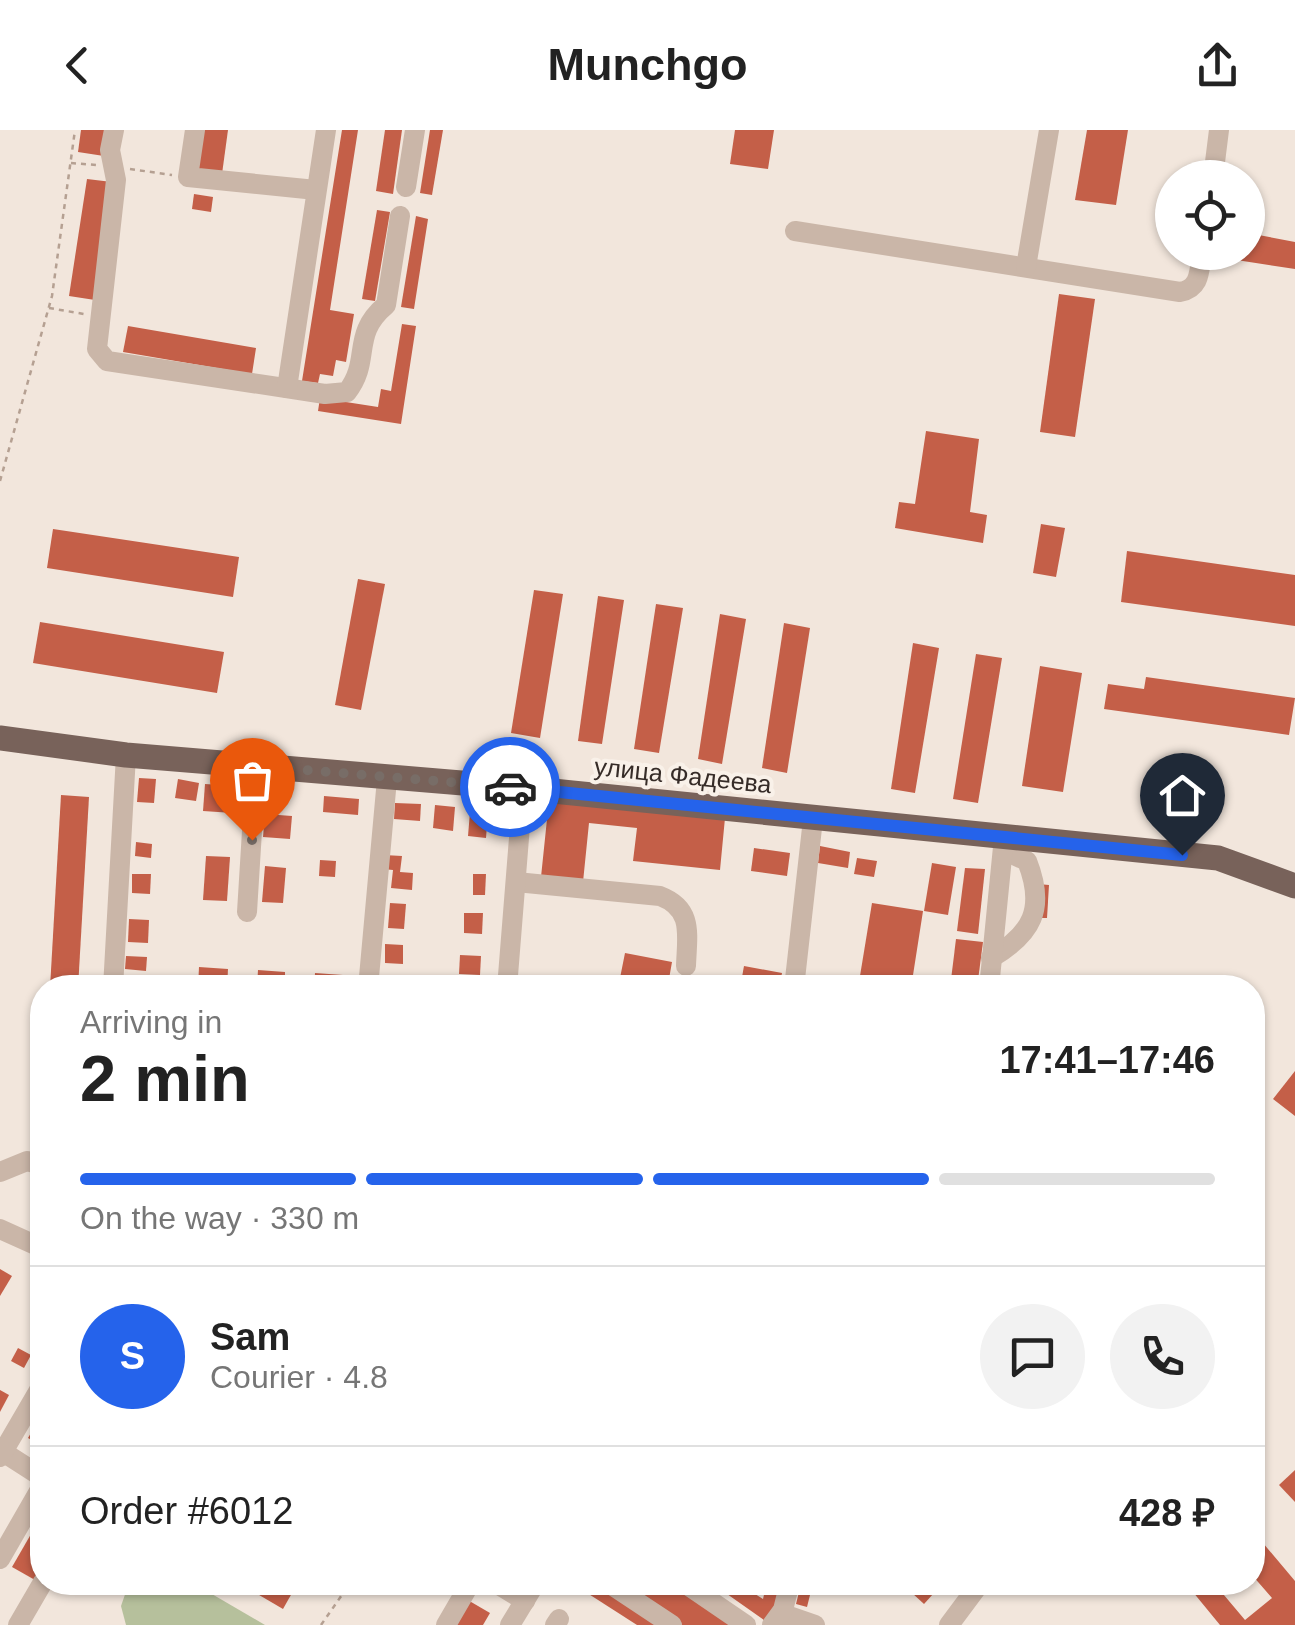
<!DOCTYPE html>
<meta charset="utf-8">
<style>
body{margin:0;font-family:Helvetica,sans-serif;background:#f2f2f2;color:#222;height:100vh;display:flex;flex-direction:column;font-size:38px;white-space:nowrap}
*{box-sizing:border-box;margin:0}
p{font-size:32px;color:#767676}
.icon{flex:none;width:55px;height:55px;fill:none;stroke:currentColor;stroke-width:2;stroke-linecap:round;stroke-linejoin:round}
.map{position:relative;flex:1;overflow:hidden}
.drawer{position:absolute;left:30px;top:845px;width:1235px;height:620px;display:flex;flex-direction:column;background:#fff;border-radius:40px;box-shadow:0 2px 8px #0004}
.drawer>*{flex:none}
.controls{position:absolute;left:1155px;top:30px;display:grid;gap:20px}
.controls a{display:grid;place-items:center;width:110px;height:110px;border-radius:50%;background:#fff;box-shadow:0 2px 8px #0004;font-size:50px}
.pin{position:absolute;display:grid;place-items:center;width:85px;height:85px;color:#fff;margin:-102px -42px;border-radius:50% 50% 50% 0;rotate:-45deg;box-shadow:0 0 10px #0007}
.pin .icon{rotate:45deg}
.courier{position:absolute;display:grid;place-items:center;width:100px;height:100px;margin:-50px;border:8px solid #2563eb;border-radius:50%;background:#fff;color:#222;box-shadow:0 2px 12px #0007}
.summary em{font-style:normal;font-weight:800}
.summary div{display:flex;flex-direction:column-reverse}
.summary{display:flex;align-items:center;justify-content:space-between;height:170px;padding:0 50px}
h1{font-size:65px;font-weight:800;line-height:75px}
.bar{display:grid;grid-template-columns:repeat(4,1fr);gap:15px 10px;align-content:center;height:120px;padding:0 50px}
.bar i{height:12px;border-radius:8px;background:#e0e0e0}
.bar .current{background:#2563eb}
.bar p{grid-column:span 4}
.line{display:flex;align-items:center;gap:25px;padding:0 50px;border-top:2px solid #e0e0e0}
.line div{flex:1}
.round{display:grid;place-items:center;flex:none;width:105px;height:105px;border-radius:52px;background:#f2f2f2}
header{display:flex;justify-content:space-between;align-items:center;height:130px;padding:0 50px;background:#fff;font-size:45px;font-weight:800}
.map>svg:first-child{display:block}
.green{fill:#b6c09c}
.building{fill:#c45f48}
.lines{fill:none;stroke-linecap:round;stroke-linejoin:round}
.path{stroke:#b5a092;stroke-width:2.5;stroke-dasharray:5 5;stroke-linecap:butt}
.minor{stroke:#cab6a8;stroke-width:20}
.major{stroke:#78625a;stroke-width:25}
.done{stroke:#786d67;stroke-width:10;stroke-dasharray:0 18}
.route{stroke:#2563eb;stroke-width:12}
.labels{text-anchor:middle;stroke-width:8;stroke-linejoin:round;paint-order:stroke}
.street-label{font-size:25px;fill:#362c28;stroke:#f9f1e9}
</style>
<header><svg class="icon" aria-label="back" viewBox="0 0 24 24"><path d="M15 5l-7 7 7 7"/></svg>Munchgo<svg class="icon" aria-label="share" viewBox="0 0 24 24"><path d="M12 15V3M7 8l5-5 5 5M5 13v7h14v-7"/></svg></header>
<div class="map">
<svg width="1295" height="1495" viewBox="0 0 1295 1495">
<rect width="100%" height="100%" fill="#f2e6dc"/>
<polygon class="green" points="129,1453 193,1453 265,1495 126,1495 121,1476"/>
<g class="building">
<polygon points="81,0 107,0 104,26 78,22"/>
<polygon points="202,0 228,0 222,44 196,40"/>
<polygon points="342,0 358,0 330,180 354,184 346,232 336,230 333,246 320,244 318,253 302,251"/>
<polygon points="385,0 402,0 393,64 376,61"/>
<polygon points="430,0 443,0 432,65 420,63"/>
<polygon points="735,0 774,0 768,39 730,34"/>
<polygon points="1087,0 1128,0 1116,75 1075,70"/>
<polygon points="87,49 112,52 95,170 69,166"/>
<polygon points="194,64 213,67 211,82 192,79"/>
<polygon points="377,80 390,82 375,171 362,169"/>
<polygon points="416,86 428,89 414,179 401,177"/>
<polygon points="1248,103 1295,112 1295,139 1230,129 1231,122 1248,122"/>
<polygon points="1059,164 1095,169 1075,307 1040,302"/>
<polygon points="402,194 416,196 401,294 318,281 320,268 378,277 381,259 391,261"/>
<polygon points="128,196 256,218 252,244 123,222"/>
<polygon points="926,301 979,309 970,382 987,385 983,413 895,398 899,372 915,374"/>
<polygon points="1041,394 1065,398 1056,447 1033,443"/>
<polygon points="53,399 239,427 233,467 47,438"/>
<polygon points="1127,421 1295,445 1295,496 1121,472"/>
<polygon points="358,449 385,454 361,580 335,575"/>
<polygon points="534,460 563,464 540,608 511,603"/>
<polygon points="598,466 624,470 602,614 578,611"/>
<polygon points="656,474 683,478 659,623 634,619"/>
<polygon points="720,484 746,489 722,634 698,629"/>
<polygon points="40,492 224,522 217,563 33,533"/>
<polygon points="784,493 810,498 787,643 762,638"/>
<polygon points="913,513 939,518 915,663 891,659"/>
<polygon points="976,524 1002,528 978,673 953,669"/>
<polygon points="1040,536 1082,543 1063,662 1022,656"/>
<polygon points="1146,547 1295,568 1289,605 1104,579 1108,554 1144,559"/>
<polygon points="139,648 156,649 154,673 137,672"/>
<polygon points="178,649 199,653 196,671 175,668"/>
<polygon points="205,654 235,656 233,683 203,681"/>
<polygon points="61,665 89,667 78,858 50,858"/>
<polygon points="324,666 359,669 358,685 323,682"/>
<polygon points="549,670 725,688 720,740 633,731 637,698 589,693 583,752 541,747"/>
<polygon points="395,673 421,674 420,691 394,689"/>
<polygon points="435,675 455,677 453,701 433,698"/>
<polygon points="470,682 488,683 486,708 468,706"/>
<polygon points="265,684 292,686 290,709 263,707"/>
<polygon points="136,712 152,714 151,728 135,726"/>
<polygon points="820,716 850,722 848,738 818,733"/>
<polygon points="754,718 790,723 787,746 751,741"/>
<polygon points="384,725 402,726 400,742 413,743 412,760 391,758 393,740 383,739"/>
<polygon points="206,726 230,727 227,771 203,770"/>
<polygon points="857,728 877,731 874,747 854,744"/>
<polygon points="320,730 336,731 335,747 319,746"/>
<polygon points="932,733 956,737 948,785 924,781"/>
<polygon points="265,736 286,738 283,773 262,772"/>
<polygon points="965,738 985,739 978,804 957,801"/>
<polygon points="132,744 151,744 150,764 132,763"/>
<polygon points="473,744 486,744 485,765 473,765"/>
<polygon points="1038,754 1049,755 1047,788 1036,788"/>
<polygon points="390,773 406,774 404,799 388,798"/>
<polygon points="872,773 923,781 911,858 858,858"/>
<polygon points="464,783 483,783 482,804 464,803"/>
<polygon points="129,789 149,790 148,813 128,812"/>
<polygon points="956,809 983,812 977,858 950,858"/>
<polygon points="385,814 403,815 403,834 385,833"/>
<polygon points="625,823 672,832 669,849 705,858 618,858"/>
<polygon points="460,825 481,826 480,845 459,844"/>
<polygon points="126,826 147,827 146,841 125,839"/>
<polygon points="744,836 782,843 779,858 740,858"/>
<polygon points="199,837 228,839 227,858 198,858"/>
<polygon points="258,840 285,842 285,858 257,858"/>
<polygon points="315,843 343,845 342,858 314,858"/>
<polygon points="1295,941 1295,986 1273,969"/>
<polygon points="0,1139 12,1146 0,1166"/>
<polygon points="42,1176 42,1200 32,1194"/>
<polygon points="18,1218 31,1225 24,1238 11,1231"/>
<polygon points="0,1260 9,1265 0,1282"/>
<polygon points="42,1284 42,1316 28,1308"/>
<polygon points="1295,1340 1295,1372 1279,1355"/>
<polygon points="42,1385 42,1438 35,1450 12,1437"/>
<polygon points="1252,1400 1295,1451 1295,1495 1220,1495 1188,1456 1213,1452 1245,1490 1272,1468 1252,1445"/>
<polygon points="237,1452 291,1452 296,1456 283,1479"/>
<polygon points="570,1452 594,1452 661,1495 637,1495"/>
<polygon points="617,1452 675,1452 739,1495 682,1495"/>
<polygon points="710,1452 736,1452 763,1469 767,1452 781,1452 771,1495"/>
<polygon points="900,1452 944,1452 924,1474"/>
<polygon points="800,1458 811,1461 807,1477 796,1474"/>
<polygon points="466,1469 490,1483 483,1495 451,1495"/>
</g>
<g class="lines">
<g class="path">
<polyline points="71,33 97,35"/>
<polyline points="130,39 172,45"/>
<polyline points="49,178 84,184"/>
<polyline points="0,351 52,166 75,0"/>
<polyline points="321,1495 351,1452"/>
</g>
<g class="minor">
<path d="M114,0L110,20L116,50L97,219L107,231L325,264L347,262C372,230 350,205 386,175L400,86"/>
<polyline points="195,0 188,47 316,60"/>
<polyline points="1213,48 1219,0"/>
<polyline points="406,57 415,0"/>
<path d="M795,101L1180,162C1201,158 1199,141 1202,122"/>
<polyline points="1026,137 1049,0"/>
<polyline points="287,258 326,0"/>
<path d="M516,752L660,766C694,779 687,805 686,836"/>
<polyline points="247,782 256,636"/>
<path d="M991,828C1032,804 1046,779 1027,731L1003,720"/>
<polyline points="113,858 126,625"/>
<polyline points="368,858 387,649"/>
<polyline points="507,858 523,658"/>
<polyline points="794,858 813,689"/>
<polyline points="989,858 1004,707"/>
<polyline points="0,1042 27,1031 42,1035"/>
<polyline points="0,1099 42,1118"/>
<polyline points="3,1322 42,1347"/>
<polyline points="0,1327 42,1255"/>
<polyline points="0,1429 42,1356"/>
<polyline points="494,1452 525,1471"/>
<polyline points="607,1452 672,1495"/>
<polyline points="683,1452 746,1495"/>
<polyline points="774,1493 789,1486 815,1495"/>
<polyline points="18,1495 43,1452"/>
<polyline points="446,1495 471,1452"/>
<polyline points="510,1495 536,1452"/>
<polyline points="555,1495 559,1489"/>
<polyline points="772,1495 783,1480 790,1452"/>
<polyline points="949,1495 981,1452"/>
</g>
<polyline class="major" points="0,608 126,625 523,658 1218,728 1295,756"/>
</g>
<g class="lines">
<polyline class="done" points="252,710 256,636 510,657"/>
<polyline class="route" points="510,657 1182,725"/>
</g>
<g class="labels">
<g class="street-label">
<text transform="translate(683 645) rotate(6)" y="9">улица Фадеева</text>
</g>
</g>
</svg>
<div class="controls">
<a><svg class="icon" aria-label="locate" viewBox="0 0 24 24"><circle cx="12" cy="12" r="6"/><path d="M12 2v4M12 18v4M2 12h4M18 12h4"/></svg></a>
</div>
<div class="pin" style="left:252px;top:710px;background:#ea580c"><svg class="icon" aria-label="bag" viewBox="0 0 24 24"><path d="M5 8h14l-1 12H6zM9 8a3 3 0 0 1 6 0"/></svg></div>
<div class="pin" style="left:1182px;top:725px;background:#1f2937"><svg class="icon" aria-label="home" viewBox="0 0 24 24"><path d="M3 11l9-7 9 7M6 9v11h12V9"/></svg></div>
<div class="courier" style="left:510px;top:657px"><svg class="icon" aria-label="car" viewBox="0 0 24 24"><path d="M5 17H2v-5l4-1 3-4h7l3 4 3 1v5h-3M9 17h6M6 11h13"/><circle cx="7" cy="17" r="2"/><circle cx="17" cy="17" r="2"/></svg></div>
<section class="drawer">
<div class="summary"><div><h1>2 min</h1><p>Arriving in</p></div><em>17:41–17:46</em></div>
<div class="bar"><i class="current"></i><i class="current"></i><i class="current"></i><i></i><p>On the way · 330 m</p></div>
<div class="line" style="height:180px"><b class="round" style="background:#2563eb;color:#fff">S</b><div><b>Sam</b><p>Courier · 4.8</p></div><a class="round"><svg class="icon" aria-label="chat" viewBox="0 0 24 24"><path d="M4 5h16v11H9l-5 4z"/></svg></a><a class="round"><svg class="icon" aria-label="phone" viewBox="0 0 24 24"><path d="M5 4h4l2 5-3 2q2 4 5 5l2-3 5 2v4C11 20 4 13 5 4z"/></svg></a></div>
<div class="line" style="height:130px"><div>Order #6012</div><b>428 ₽</b></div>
</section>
</div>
